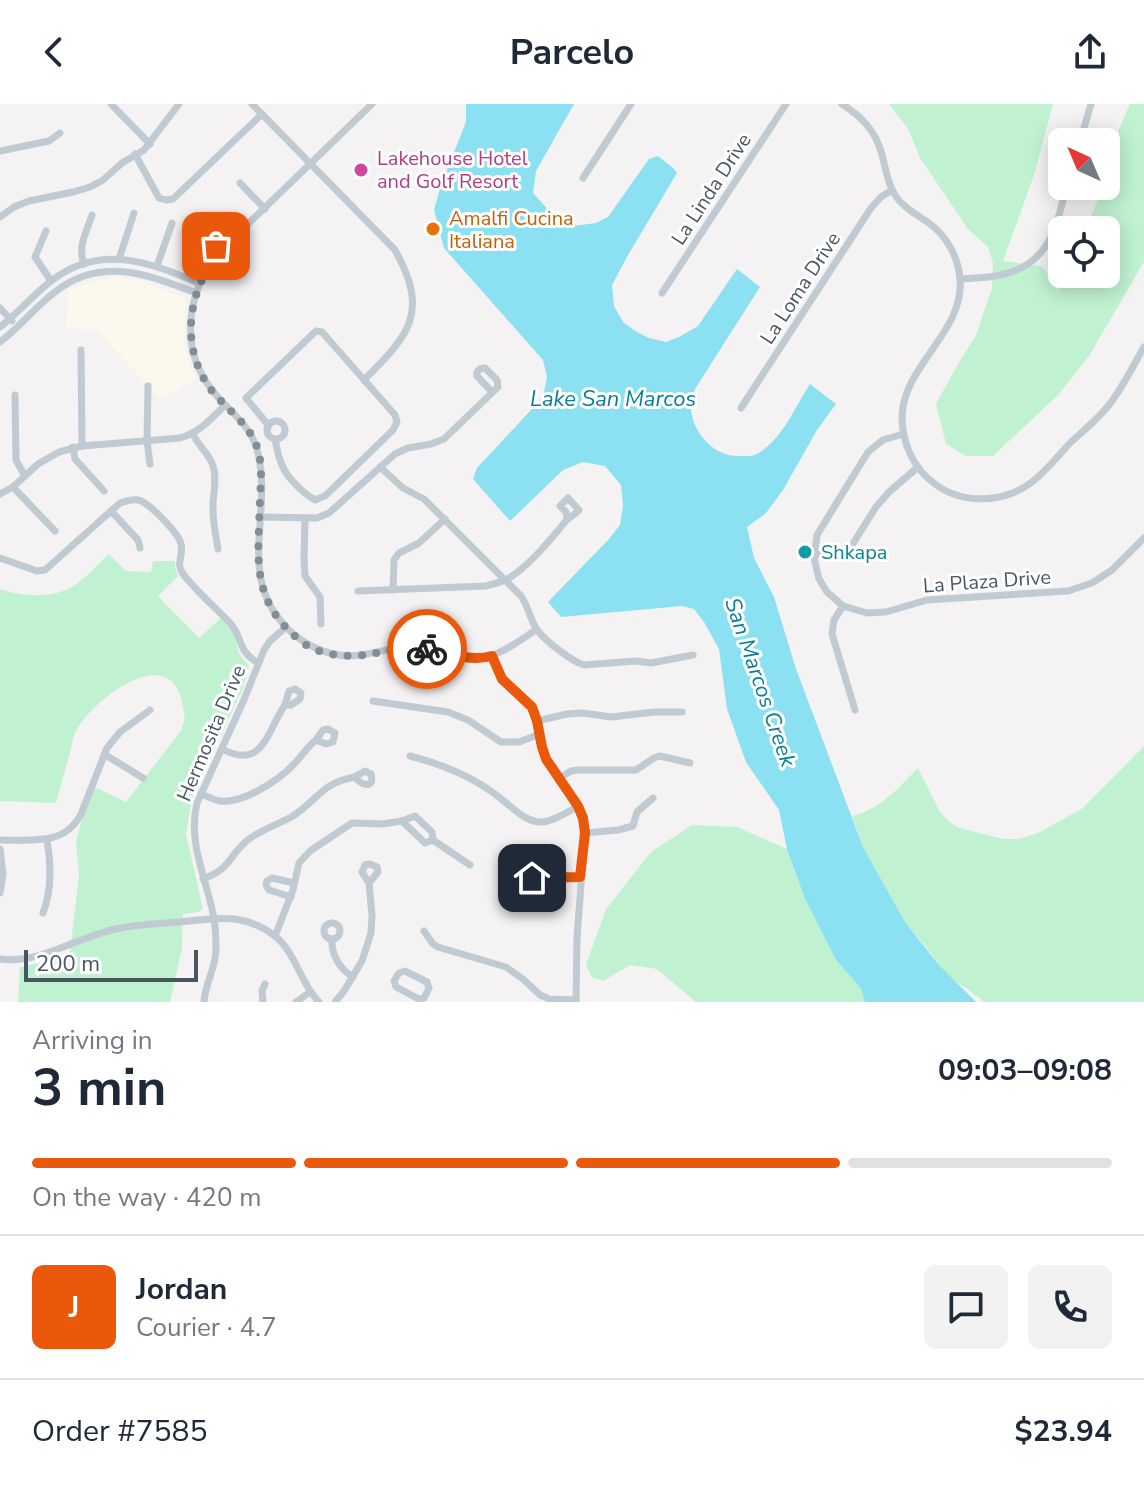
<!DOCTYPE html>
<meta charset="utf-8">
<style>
body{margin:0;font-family:"Nunito Sans",sans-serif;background:#f2f2f3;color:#1f2937;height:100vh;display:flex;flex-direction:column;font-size:30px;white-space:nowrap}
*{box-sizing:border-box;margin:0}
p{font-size:26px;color:#747a83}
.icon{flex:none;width:44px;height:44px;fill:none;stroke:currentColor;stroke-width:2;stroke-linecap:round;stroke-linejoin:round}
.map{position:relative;height:898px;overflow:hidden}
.side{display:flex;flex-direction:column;background:#fff;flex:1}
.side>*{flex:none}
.needle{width:52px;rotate:316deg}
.buttons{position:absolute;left:1048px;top:24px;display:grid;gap:16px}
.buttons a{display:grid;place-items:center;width:72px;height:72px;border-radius:12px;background:#fff;box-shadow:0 4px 20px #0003;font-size:40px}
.scale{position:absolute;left:24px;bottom:20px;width:174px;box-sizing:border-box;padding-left:8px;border:4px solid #495661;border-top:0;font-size:22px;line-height:28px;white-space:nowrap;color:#495661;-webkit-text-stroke:6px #fff;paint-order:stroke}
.pin{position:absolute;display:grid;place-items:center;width:68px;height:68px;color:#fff;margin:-34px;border-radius:16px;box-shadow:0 4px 12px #0006}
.courier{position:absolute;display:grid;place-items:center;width:80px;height:80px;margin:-40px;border:6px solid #ea580c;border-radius:50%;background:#fff;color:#222;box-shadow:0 2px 10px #0007}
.head em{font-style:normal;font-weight:700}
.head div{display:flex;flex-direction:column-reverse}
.head{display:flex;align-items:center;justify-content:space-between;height:136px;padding:0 32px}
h1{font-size:52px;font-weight:700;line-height:60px}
.bar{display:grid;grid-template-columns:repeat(4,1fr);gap:12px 8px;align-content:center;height:96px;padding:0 32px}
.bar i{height:10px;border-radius:6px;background:#e0e1e3}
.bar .current{background:#ea580c}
.bar p{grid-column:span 4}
.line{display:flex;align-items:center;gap:20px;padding:0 32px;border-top:2px solid #e0e1e3}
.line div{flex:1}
.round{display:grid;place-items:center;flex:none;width:84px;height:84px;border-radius:12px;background:#f2f2f3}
header{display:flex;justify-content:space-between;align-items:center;height:104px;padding:0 32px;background:#fff;font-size:36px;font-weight:700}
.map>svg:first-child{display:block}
.commercial{fill:#fdf8ed}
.green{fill:#c0f2d1}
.water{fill:#8be0f1}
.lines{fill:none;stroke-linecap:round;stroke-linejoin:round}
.minor{stroke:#bfcad2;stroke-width:7}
.done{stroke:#858d94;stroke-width:8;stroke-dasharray:0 14.4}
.route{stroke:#ea580c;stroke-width:10}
.hotel-dot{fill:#d1479c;stroke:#fff;stroke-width:3}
.food-dot{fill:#e8710a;stroke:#fff;stroke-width:3}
.culture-dot{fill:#0f9aa8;stroke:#fff;stroke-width:3}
.labels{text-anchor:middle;stroke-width:6;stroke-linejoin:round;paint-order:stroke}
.hotel-label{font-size:20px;fill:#b23c85;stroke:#fff;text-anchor:start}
.street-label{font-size:20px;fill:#495661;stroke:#fff}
.food-label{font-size:20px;fill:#c56008;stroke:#fff;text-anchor:start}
.culture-label{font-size:20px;fill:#0d838f;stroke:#fff;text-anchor:start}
.water-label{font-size:22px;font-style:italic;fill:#077f96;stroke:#fff}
</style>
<header><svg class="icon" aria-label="back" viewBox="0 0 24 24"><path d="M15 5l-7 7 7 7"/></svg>Parcelo<svg class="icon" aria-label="share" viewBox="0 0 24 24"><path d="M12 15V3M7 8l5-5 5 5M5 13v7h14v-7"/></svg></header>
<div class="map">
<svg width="1144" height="898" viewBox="0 0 1144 898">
<rect width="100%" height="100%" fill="#f4f2f2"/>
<polygon class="commercial" points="118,173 138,176 183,193 186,198 184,235 188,255 196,275 161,295 96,226 66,224 68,187 97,176"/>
<g class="green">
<polygon points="889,0 1053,0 1034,71 1003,157 1042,162 1058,186 1065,170 1106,170 1106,126 1085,126 1104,82 1106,82 1106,78 1119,49 1119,25 1130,0 1144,0 1144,158 1089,252 1059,290 993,352 966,352 946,340 936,300 954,267 976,231 992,184 993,159 988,143 968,125 920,54 908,25"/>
<path d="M109,450L126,467L151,468L153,457H175V464L178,472L158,492L199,534L221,514C225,519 231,524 234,530C240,546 234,547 249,561L243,584L192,694L186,730L202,801V806L198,808L183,810L182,844L170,898H18L20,863L40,859L70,848L79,771L76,737L86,700L95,683L126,698L180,628C186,615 185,613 182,599C170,536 92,596 76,627C73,632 72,639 71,645C66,663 61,681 56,699L0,697V485C24,493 53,495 75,481C86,474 99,459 109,450Z"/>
<path d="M1144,642V898H984L965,883L953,876L943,867L929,847L905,818L863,743L852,712C880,706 898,684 918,664L940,708L947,716L957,723L979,729L1004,735H1019L1038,729L1083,704Z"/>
<polygon points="692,721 737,723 787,745 805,795 836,856 862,884 865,898 696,898 657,865 630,861 603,877 592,873 586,861 606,805 651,748"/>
</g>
<path class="water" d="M466,0H574L536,67L533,89L560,119L573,122L596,119L608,113L649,55L658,52L673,64L677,69L628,151L612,181L614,202L623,218L635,227L649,234L666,238L679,233L698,222L737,165L760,183L695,285C693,291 690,298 691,304C692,328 714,353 739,352C745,352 752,353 757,350C782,336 795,303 810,280L836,300L817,326L783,386L766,409L747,423L754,454L774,493L796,565L863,743L905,818L938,860L976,898H865L861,884L836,856L805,795L787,745L779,706L746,658L727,605L719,545L704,518L694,505L682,502L561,513L548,498L609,435L620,421L623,401L621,381L605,362L583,358L563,366L510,417L473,375L477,364L543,293L547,273L543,256L444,144L434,106L441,81L466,18Z"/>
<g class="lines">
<g class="minor">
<polyline points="111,0 150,40"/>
<path d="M252,0L395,146C430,209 409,231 364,276"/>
<path d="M372,0L221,146C187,186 178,243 212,286C228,307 252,321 258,349C273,413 234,475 291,528C305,540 319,548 339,551C361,555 383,544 405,544C417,545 429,545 441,548C451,550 461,554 471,555C495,556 517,538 536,526"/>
<path d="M842,0C862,13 876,27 882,51C886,65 887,78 895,91C905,107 924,113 937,126C950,138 958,156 960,174C965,228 904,260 902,312C902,339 913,364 935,380C963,401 1004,399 1032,378C1046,367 1058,352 1070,339C1083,327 1098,315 1109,301C1123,283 1133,262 1144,243"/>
<polyline points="1080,38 1091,0"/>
<polyline points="0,47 49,37 60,29"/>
<polyline points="135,50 159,94 166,96 173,95 262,10"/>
<polyline points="583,74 631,0"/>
<polyline points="240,79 265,105"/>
<polyline points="0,113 14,103 29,97 73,88 90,83 103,76 122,59 144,46 179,0"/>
<polyline points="196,120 221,146"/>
<polyline points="46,127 35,153 51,177"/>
<polyline points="119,155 134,109"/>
<path d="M84,160C77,143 87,127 92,111"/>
<polyline points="157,162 172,119"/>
<path d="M960,175C999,173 1033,171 1052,131C1059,116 1062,98 1067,82"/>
<polyline points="662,189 786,0"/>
<polyline points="0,204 12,217"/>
<path d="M0,223C18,209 33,191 51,177C100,139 149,158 199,179"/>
<path d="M0,238C20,223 35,203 55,188C101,152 147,170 196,189"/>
<polyline points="81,246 82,342"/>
<polyline points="148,282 147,337 150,360"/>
<polyline points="15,291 16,356 25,372"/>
<polyline points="741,304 871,104 881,93 892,86"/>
<circle cx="276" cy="326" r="9"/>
<path d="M269,322L246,294L316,227L322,228L395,311L397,318L393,326L325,392L315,396C303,389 287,374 282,361C278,353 277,344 275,335"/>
<path d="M193,330C198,342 209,349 213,362C218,376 212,392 213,406C213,419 216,432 218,445"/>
<polyline points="903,330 883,336 868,348 817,431 814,454 819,475 827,488 843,502 867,509 886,508 927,496 1068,487 1092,479 1112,466 1144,434"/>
<polyline points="73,343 75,355 104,387"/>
<path d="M380,363L403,384L424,395L521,492C529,503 530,517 538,527C547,538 571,557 584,561L636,557L651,559L693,551"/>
<polyline points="13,383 55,427"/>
<path d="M0,390L13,383L38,360L59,348L82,342L180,334C200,328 211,315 225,301"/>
<polyline points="111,407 138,436 140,444"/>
<polyline points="260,413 317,414 329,409 395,350 408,344 431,340 444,335 498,283 497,276 485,264 480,265 477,268 477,272 492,288"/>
<polyline points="305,414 304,456 305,472 320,493 321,520"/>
<polyline points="814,451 845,449 849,446 876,403 889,388 918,363"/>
<path d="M0,454L37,467L45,466L120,399C126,397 132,395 138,396C149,398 179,430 181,440C184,452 175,459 183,470C197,488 216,504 231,520C244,537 237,546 258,559"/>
<polyline points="393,486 394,456 399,449 419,439 445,415"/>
<path d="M358,487L486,482C492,480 499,479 505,476C525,467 551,435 565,418C569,413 575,411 579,406L568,394L560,402L566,408L567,414"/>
<polyline points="843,502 834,516 832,530 855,606"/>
<path d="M492,552C495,559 498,568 502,574C510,586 525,592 532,605C540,620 539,638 545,653C558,681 580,697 585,729L577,833L576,898"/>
<polygon points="295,585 301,589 300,595 291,601 285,601 289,587"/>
<polyline points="373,597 448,608 468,616 501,638 519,638 540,630"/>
<polyline points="537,617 567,610 583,609 611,613 654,608 682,608"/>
<polygon points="328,625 335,629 333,638 326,640 316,636 323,626"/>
<path d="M222,645C264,667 267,626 285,601"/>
<polyline points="104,650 143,674"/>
<path d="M410,652C445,661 477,674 505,698C516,707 528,719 543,718C555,716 568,708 578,702"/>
<path d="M365,667L371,670C375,686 361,681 355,673Z"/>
<polyline points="559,674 571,667 578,666 636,666 654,654 660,652 690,659"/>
<path d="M201,690C207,692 214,696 220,697C243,700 279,676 294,660C302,652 307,643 316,636"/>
<polyline points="402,717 425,739 433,736"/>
<polyline points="585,729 618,726 633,722 637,708 653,694"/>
<path d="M0,736C31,736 65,742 81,710L107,644L120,628L150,606"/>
<polyline points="0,745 3,770 0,789"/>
<polyline points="532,774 580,773"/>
<path d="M203,775C233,764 228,751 249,735C263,725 279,720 293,712C319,695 321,679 355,673"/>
<polyline points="291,793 269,786 266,781 267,777 272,774 294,779"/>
<path d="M43,809C52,785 51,761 47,736"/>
<circle cx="332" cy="827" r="8"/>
<polyline points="424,827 433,840 438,843 506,863 523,875 540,891 549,895 576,896"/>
<polyline points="275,832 293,786 299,759 310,747 352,719 382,720 402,717 415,712 432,728 433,736 470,761"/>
<path d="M332,835C331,851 340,865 353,873"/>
<path d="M0,855C35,860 68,839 101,829C126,821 153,820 180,818C198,816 217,813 235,815C249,817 263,823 275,832C296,849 300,879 319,898"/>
<polygon points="405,867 427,878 429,884 424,894 419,895 396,883 394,877 399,869"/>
<path d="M204,898C205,879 217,862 216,843C216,830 215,817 212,805C204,769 188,736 197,699L243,598L264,546L270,537L286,523"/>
<polyline points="263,898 262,887 265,880"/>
<polyline points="296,898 310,888"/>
<polyline points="335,898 344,887 362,857 371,829 372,812 369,779 362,768 365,761 370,760 377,763 378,768 369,779"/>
</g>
</g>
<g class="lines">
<path class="done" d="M216,142L221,146C187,186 179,244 212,287C229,308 253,322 259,350C262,364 261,379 260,393C259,453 248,496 302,538C320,552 350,554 372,550C380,548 388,546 396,545C406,544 417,545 427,545"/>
<path class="route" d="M427,545C450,549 468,558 492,552L502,575L532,603L537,617L542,643L546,655L578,702L583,714L585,729L580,773L532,774"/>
</g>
<circle class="hotel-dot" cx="361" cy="66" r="8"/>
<circle class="food-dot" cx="433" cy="125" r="8"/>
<circle class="culture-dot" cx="805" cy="448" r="8"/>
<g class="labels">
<g class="hotel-label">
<text x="377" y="61">Lakehouse Hotel<tspan x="377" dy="23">and Golf Resort</tspan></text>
</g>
<g class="street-label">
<text transform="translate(711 85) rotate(-57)" y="7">La Linda Drive</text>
<text transform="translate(800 184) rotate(-57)" y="7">La Loma Drive</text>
<text transform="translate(987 477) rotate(-4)" y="7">La Plaza Drive</text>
<text transform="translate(211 629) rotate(-67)" y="7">Hermosita Drive</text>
</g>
<g class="food-label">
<text x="449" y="121">Amalfi Cucina<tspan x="449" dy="23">Italiana</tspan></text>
</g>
<g class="culture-label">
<text x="821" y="455">Shkapa</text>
</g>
<g class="water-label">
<text x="613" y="302">Lake San Marcos</text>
<text transform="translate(761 578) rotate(71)" y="8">San Marcos Creek</text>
</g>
</g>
</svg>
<div class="buttons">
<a><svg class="needle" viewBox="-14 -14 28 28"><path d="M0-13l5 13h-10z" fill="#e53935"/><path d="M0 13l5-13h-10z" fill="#747a83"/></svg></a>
<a><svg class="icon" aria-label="locate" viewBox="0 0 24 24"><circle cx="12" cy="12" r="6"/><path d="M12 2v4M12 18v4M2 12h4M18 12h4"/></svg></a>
</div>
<div class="scale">200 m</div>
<div class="pin" style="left:216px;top:142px;background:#ea580c"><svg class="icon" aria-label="bag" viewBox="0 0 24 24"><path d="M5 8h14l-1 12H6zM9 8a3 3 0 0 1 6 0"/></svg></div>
<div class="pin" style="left:532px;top:774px;background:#1f2937"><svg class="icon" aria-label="home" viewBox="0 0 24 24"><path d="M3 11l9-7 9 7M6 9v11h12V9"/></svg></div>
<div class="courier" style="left:427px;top:545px"><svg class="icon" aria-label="bike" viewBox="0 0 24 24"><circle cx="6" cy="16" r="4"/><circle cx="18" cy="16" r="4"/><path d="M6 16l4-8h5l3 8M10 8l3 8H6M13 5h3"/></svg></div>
</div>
<section class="side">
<div class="head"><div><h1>3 min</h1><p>Arriving in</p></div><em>09:03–09:08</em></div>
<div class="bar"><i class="current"></i><i class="current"></i><i class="current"></i><i></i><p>On the way · 420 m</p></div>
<div class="line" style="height:144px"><b class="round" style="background:#ea580c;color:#fff">J</b><div><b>Jordan</b><p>Courier · 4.7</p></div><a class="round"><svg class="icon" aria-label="chat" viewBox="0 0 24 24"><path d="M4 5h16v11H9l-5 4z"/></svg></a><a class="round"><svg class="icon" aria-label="phone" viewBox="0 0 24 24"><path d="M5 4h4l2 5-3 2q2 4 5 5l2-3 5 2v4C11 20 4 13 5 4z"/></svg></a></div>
<div class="line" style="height:104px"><div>Order #7585</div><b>$23.94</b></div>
</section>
